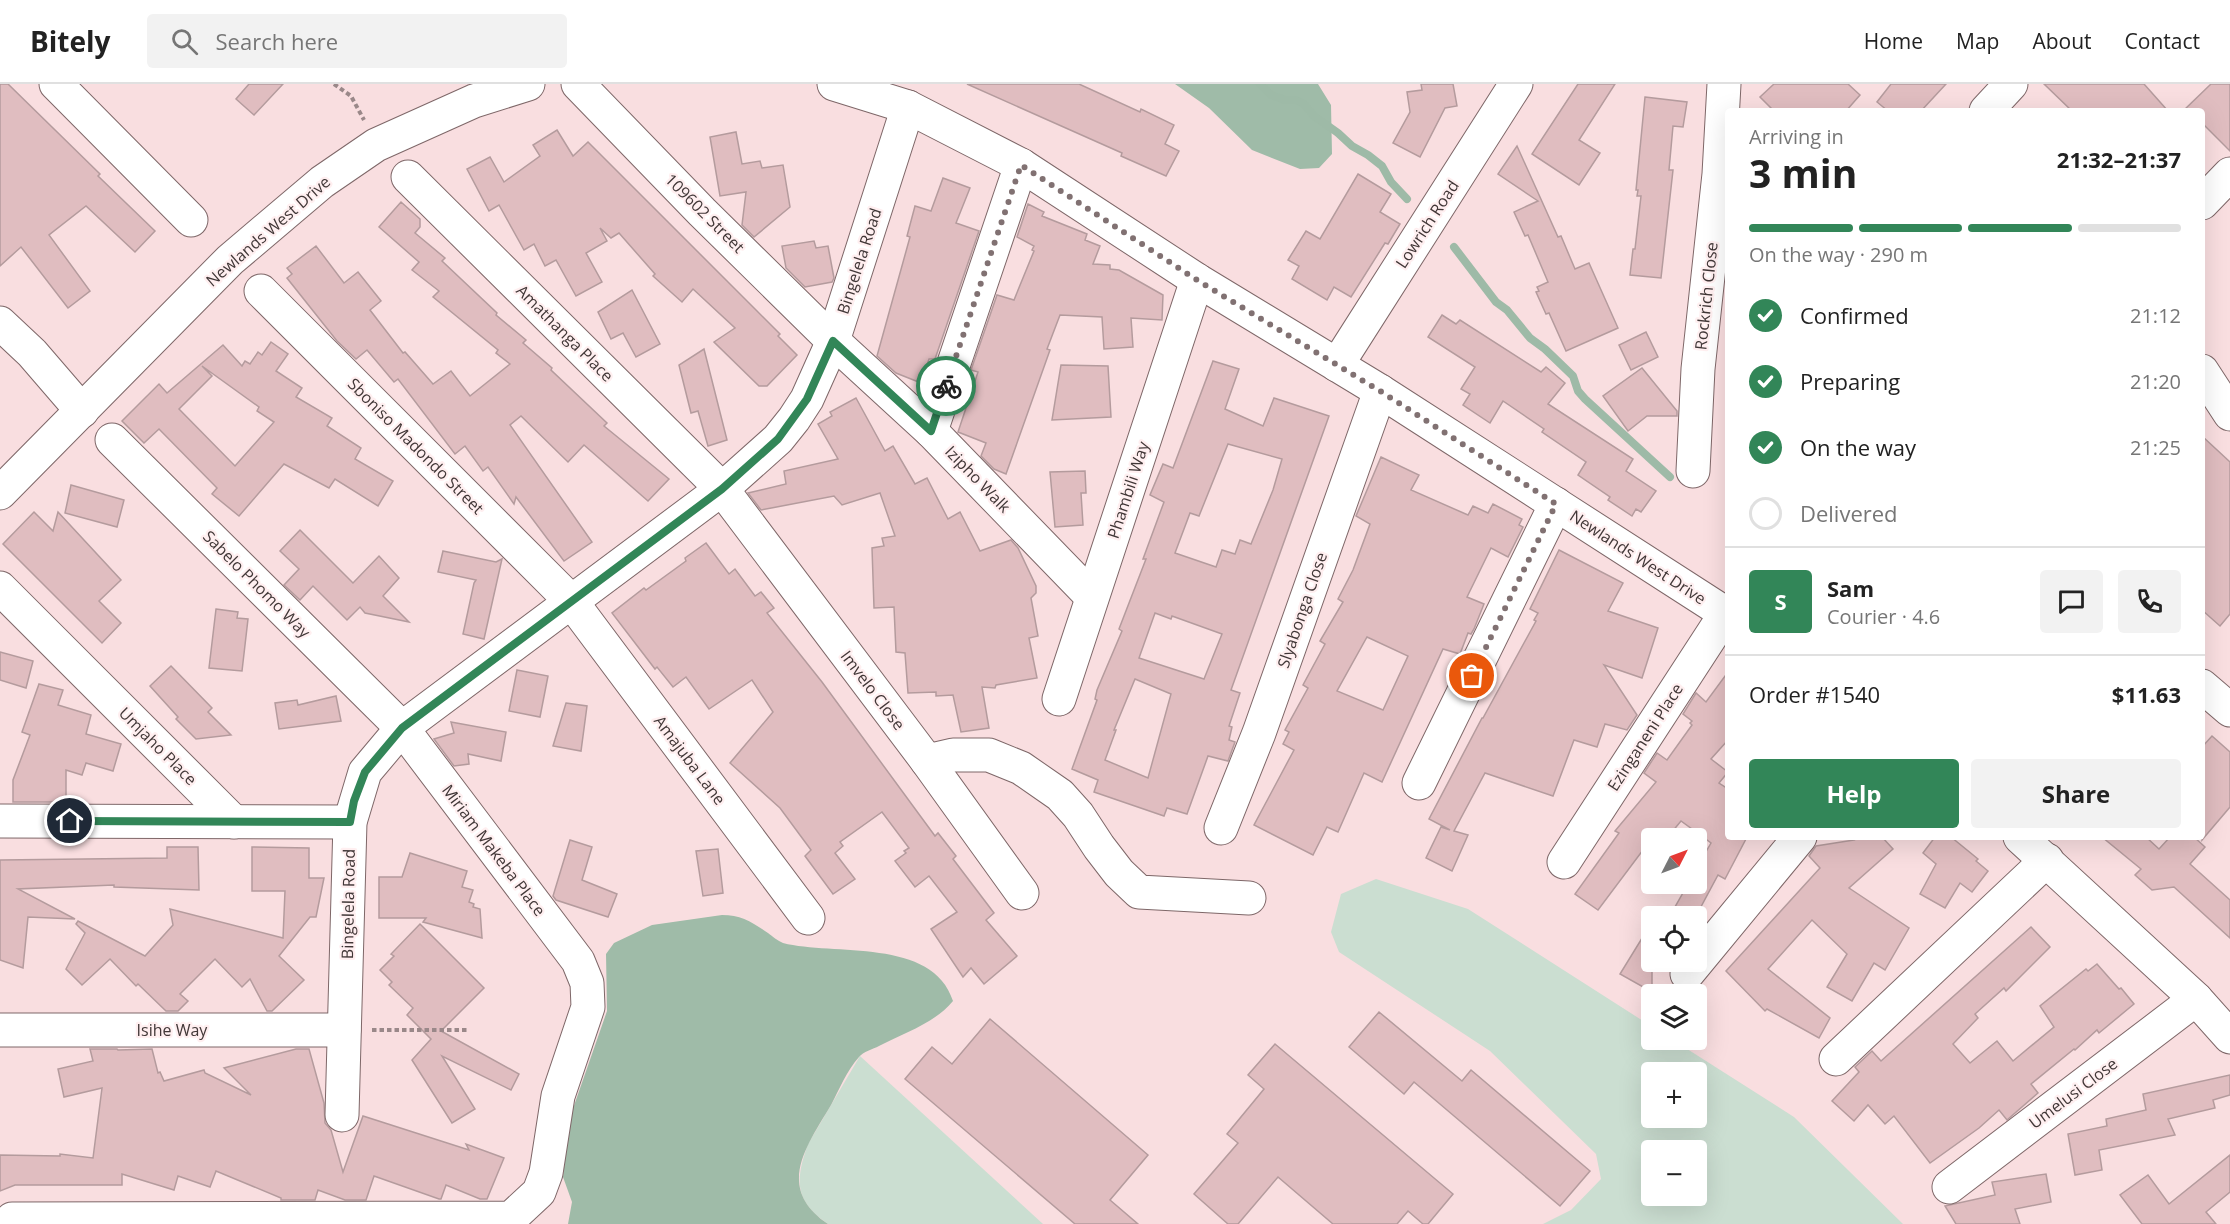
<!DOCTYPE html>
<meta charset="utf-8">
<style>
body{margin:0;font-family:"Open Sans",sans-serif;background:#f2f2f2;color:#222;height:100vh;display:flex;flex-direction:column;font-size:22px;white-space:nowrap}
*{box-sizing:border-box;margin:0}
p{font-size:20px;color:#767676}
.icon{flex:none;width:33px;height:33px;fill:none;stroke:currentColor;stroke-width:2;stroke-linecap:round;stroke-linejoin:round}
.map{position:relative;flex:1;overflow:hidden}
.panel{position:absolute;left:1725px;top:24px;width:480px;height:732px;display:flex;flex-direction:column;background:#fff;border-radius:6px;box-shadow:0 6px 24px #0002}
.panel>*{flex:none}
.needle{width:39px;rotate:48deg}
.fabs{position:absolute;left:1641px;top:744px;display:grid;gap:12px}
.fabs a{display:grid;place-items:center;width:66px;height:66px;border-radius:6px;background:#fff;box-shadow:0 6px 24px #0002;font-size:30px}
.pin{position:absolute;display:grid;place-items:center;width:51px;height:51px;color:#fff;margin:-26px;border:3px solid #fff;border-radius:50%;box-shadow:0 2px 6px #0007}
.courier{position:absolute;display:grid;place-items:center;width:60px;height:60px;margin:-30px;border:4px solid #328658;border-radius:50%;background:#fff;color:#222;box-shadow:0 2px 8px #0007}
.headline em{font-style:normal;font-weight:700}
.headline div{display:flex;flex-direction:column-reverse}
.headline{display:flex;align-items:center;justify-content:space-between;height:102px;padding:0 24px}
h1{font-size:39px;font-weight:700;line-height:45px}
.bar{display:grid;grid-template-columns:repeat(4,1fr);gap:9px 6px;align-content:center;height:72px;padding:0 24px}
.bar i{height:8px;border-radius:4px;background:#e0e0e0}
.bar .current{background:#328658}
.bar p{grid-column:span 4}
.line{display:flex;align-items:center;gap:15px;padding:0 24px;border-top:2px solid #e0e0e0}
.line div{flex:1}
.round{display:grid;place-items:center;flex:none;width:63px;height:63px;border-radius:6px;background:#f2f2f2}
ol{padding:0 24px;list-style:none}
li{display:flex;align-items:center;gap:18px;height:66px}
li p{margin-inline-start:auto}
li .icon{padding:6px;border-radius:50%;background:#328658;color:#fff;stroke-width:4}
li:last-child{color:#767676}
li i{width:33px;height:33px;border:3px solid #e0e0e0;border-radius:50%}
.primary-button{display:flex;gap:12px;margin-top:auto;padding:12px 24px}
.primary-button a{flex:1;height:69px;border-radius:6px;background:#328658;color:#fff;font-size:24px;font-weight:700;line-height:69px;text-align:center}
.primary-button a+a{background:#f2f2f2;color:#222}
header{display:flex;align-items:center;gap:36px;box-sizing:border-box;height:84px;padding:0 30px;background:#fff;border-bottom:2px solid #e0e0e0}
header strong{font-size:28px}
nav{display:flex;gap:33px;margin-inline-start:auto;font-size:21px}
.search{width:420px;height:54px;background:#f2f2f2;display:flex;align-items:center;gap:15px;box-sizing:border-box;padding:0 21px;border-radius:6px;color:#767676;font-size:22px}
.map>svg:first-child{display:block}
.green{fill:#cbded1;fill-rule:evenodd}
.forest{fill:#9fbba8}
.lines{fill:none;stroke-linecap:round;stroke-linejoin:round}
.stream{stroke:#9ebaa7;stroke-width:8}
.building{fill:#e0bdc0;stroke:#b49b9d;stroke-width:1.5;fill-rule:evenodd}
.minor-casing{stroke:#7e6768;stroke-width:35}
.path{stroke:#9a8889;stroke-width:4;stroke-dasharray:4.5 3;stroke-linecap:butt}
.minor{stroke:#fff;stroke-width:33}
.done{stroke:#817172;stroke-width:6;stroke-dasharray:0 10.8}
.route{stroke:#328658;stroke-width:8}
.labels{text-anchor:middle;stroke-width:4.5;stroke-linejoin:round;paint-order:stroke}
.street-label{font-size:16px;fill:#413737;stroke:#ffeff0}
</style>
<header>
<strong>Bitely</strong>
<div class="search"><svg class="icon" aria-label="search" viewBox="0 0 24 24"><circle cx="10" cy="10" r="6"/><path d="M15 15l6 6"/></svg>Search here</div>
<nav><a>Home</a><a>Map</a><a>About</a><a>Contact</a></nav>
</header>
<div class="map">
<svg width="2230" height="1140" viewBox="0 0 2230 1140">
<rect width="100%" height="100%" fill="#f9dee0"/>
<g class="green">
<path d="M1376,795L1468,825L1651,942L1652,956H1673L1794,1033L1903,1140H1543L1571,1126L1601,1095L1596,1070L1490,967L1339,868L1331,848L1341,810ZM1652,988H1696V1034H1652ZM1652,1066H1696V1112H1652Z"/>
<path d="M860,972L1043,1140H828C794,1117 795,1096 808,1060Z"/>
</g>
<g class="forest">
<polygon points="1175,0 1318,0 1331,21 1332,70 1319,84 1300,85 1252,66 1209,24"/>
<path d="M722,831C741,831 752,838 768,849C772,852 778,857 783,859C833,872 933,853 953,917C935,939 904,949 879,962C873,965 863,968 859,973C847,986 839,1006 831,1021C806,1063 775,1104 828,1140H568L572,1118L563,1093L569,1036L607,927L606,870L614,859L652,841Z"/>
</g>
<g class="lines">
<g class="stream">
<polyline points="1260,0 1271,11 1285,16 1296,16 1304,20 1314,32 1338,49 1352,62 1368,71 1382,82 1391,98 1407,115"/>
<polyline points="1454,163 1496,218 1507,226 1530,254 1545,265 1573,292 1578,307 1585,315 1670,393"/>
</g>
</g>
<g class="building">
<polygon points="0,0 8,0 100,90 98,92 155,147 135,168 86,122 49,151 90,207 68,224 21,163 0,182"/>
<polygon points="249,0 283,0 254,31 236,15"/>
<polygon points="967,0 1079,0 1140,28 1141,25 1174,41 1165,60 1179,67 1166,92 1121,72 1122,69"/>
<polygon points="1421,0 1453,0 1457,22 1445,24 1420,73 1393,59 1410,28 1407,8 1422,6"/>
<polygon points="1578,0 1615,0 1579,56 1600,69 1579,101 1532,70"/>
<polygon points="1774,0 1848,0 1860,11 1846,27 1774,27 1760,13"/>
<polygon points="1891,0 1946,0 1921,27 1888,27 1877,18"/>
<polygon points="2044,0 2144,0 2168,27 2072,27"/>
<polygon points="2211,0 2230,0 2230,67 2202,39 2202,27 2183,27"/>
<polygon points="1645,13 1687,18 1683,43 1673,42 1669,86 1673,86 1661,194 1630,191 1633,165 1635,165 1641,112 1637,112 1638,106 1636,106"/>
<polygon points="557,46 573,72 588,58 780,250 778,252 797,271 767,302 759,302 714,258 735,244 693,205 682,218 653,192 655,190 619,149 611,154 600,144 607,157 586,169 602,198 576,212 556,176 545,182 534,160 524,166 499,121 489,127 467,85 490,73 504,98 540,72 533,61"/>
<polygon points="736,48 742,80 760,77 762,84 783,81 790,123 754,153 742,141 746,108 720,112 710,53"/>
<polygon points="1517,62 1558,153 1561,152 1575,185 1589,179 1618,244 1566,267 1549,229 1546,230 1536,208 1539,207 1537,203 1548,198 1528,151 1525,152 1514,128 1538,117 1498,90"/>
<polygon points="1358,90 1391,110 1380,128 1400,140 1388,160 1385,159 1351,213 1334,203 1327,216 1292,195 1299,182 1288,176 1306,147 1320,155"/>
<polygon points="943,94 970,104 956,139 979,147 935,275 929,275 921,299 896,289 877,272 910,153 907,152 915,122 931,127"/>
<polygon points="401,118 420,135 420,143 415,149 445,174 442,177 497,229 496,231 526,256 523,259 552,284 551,286 607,339 604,342 669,395 648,417 584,361 568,378 521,332 510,341 592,458 564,477 516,413 514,420 488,383 483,387 465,362 455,370 398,295 394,298 367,266 356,275 337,257 287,194 292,190 287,184 316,162 344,199 358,188 381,217 370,226 403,269 405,268 433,300 451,287 470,312 510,280 496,269 498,266 433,213 439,207 412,186 419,178 379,143"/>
<polygon points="1028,120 1044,128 1042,132 1087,150 1085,156 1100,162 1093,180 1110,181 1110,185 1119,186 1163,211 1162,236 1131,234 1133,263 1104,265 1102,233 1060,231 1047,265 1050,266 1006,390 994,385 981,372 986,359 958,348 978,288 971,286 997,211 1014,216 1034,167 1032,166 1034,162 1017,153"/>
<polygon points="814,157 816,164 828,162 834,194 832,198 805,203 786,184 782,162"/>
<polygon points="632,206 660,260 636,273 623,249 611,255 598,228"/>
<polygon points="1442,231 1456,240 1460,236 1541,288 1546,283 1565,299 1548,320 1633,375 1626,387 1656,407 1641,428 1636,425 1632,432 1608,416 1610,413 1578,391 1586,378 1542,348 1544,345 1503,317 1490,339 1463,321 1470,310 1461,305 1475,283 1428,253"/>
<polygon points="1646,248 1658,273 1631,286 1619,261"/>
<path d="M271,258L288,270L276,287L302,304L296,313L332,334L327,342L361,364L355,375L393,397L378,422L335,395L329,404L284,380L239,432L212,410L217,404L159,345L144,359L122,337L159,300L167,309L223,261L242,282L245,277L250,280L258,268L262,271ZM202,282L259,323L257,327L274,338L235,382L179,325L212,292Z"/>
<polygon points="704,265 727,356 708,362 698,327 691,329 679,281"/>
<path d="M1213,277L1239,285L1225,325L1263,342L1274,314L1329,332L1231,606L1240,609L1229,642L1232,643L1229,656L1235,658L1228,677L1208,672L1187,730L1167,724L1164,732L1094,708L1098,696L1072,685L1097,616L1095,615L1097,606L1122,547L1119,545L1146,475H1143L1164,418L1150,411L1163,380L1173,384ZM1228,360L1282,375L1273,406L1251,460L1240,456L1235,470L1222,466L1216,483L1175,469L1190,429L1199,432ZM1155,529L1171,535L1172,532L1222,550L1204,595L1139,574ZM1135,595L1171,610L1148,694L1105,676L1116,646H1114Z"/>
<polygon points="1061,281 1108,282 1111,333 1052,336"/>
<polygon points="1642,284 1677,327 1677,332 1647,332 1628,347 1603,312"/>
<polygon points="856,314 885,367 893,362 915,400 927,394 948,435 960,428 980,467 1011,456 1018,464 1036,502 1036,509 1031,514 1038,552 1029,554 1037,594 996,601 995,604 982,603 989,644 961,648 953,611 936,612 936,608 908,609 905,569 896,568 894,523 874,524 872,464 884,462 882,454 895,452 880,409 842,421 834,412 761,426 748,409 786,400 784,387 838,375 818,340 832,332 830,328"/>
<polygon points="2202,352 2230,378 2230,530 2220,542 2202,526"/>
<path d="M1381,373L1419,391L1411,406L1468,431L1473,422L1488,429L1493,420L1522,435L1519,441L1523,443L1508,473L1491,464L1467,513L1484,520L1474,545L1471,550L1468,549L1460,570L1443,565L1382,698L1364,689L1338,748L1327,743L1313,771L1254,741L1294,666L1283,660L1289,648L1285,646L1308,604L1303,601L1325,560L1320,557L1343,518L1338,515L1353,486L1370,440L1356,432ZM1367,553L1408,572L1383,626L1337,607Z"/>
<polygon points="1085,387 1086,409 1081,409 1083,441 1055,443 1050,388"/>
<polygon points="71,401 124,416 117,443 65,429"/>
<polygon points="34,428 53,447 58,428 121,496 99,517 121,539 102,559 3,460"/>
<polygon points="300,446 353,499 379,472 399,494 383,512 409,538 365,529 360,523 347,536 313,502 300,516 284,501 299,485 280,467"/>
<polygon points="706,459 729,490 735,485 755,512 761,508 774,524 767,529 822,598 935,752 938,749 956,772 953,775 994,829 986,836 1017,872 984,900 971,884 963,893 931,845 957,828 929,792 915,803 895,777 906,769 904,767 909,764 882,728 840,758 843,762 835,769 855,795 833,810 805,772 811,766 780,724 730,679 773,628 752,596 709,625 686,593 673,603 657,583 655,585 612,529 644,504 646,506 686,477 685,474"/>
<polygon points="1559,466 1623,499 1608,527 1658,544 1642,594 1604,581 1637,631 1627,646 1605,640 1597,663 1574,656 1553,712 1485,689 1454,747 1468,751 1452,787 1426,774 1441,743 1450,746 1429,735 1482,634 1483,634 1536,537 1534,536 1538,529 1530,525"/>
<polygon points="443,467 496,478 502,475 484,555 463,550 474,499 476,496 438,488"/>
<polygon points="216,525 238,528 237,534 248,535 242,587 209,584"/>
<polygon points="0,568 33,577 26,604 0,596"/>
<polygon points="171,582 212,624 208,628 231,651 196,655 176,635 178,633 150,602"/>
<polygon points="517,586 548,592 540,633 509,627"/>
<polygon points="1728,588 1728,656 1711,675 1728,688 1719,699 1728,705 1728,753 1747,753 1725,795 1718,791 1696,832 1675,823 1688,800 1696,800 1696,785 1711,759 1681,737 1667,754 1652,754 1598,826 1575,810 1619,749 1615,747 1656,698 1644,689 1657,669 1667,676 1692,641 1690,639 1692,637 1683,630 1696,609 1706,618"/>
<polygon points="39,600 63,606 58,621 91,631 86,650 121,660 113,687 86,679 82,691 66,686 66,718 13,718 13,696 30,651 22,648"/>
<polygon points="336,612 341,637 279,645 275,619 297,616 298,621"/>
<polygon points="566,619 587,622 581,667 553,662"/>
<polygon points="451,638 506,648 501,677 468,670 469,680 454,682 434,655 454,649"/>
<polygon points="2212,652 2230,668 2230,723 2202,756 2202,663"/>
<polygon points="1851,753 1882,753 1893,765 1849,804 1909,844 1885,886 1874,879 1852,917 1827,903 1847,870 1812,836 1768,885 1830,934 1819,954 1767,925 1765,927 1726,887 1820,784 1809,772 1816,762 1854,756"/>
<polygon points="1935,753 1951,753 1978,775 1976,777 1988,787 1972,808 1960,799 1945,824 1920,810 1936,780 1923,769"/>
<polygon points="2102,753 2146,753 2159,765 2170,753 2194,753 2205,763 2190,780 2230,816 2230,854 2174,803 2152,806 2135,791 2141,785"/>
<polygon points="570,756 592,763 582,796 617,810 608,833 556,816 553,812"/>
<polygon points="167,763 198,763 199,806 114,803 114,801 18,805 75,835 28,833 23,884 0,876 0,776 167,774"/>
<polygon points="252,763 309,764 309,794 324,794 316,833 310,833 279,872 304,896 272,927 267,927 250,895 242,903 215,875 180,910 188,917 178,927 166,927 138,900 136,902 110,875 82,901 66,885 85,849 76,840 78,837 145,872 173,841 170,825 283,854 285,807 252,807"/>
<polygon points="718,765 723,809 703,812 696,767"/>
<polygon points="410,769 467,787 462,803 473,806 469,818 474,820 473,823 480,825 482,854 423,838 426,834 379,834 379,793 402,793"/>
<polygon points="1652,838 1652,908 1620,890"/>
<polygon points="420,840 484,904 441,947 519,990 511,1006 442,972 475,1025 452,1039 412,976 431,955 407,931 413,924 389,901 392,898 380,886 394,872 391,870"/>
<polygon points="2031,843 2050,863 2006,907 2004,904 1975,930 1978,934 1953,960 1970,979 1997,957 2013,977 2054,943 2040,922 2086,885 2088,887 2097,880 2119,905 2121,904 2134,920 2099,949 2097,946 2075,966 2074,965 2031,1000 2038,1009 2007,1036 1999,1026 1979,1044 1930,1079 1894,1032 1885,1040 1868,1021 1854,1037 1832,1017 1859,988 1855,983 1872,967 1881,977"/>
<polygon points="1379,928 1462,997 1471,986 1590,1087 1560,1122 1414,998 1404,1010 1349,963"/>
<polygon points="990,935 1148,1071 1110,1116 1138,1140 1075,1140 905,995 932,963 952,980"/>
<polygon points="1275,960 1453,1110 1428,1140 1423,1140 1408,1127 1397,1140 1333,1140 1278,1093 1238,1140 1228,1140 1194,1110 1238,1059 1227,1050 1264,1005 1248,991"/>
<polygon points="90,965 117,965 118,966 152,965 158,989 160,988 164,997 204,986 205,989 251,1011 224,984 296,965 309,965 324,1019 325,1039 331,1046 343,1088 363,1032 469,1066 466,1060 504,1074 487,1115 480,1115 446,1101 441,1115 439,1115 374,1092 366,1116 345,1116 318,1106 315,1116 281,1116 281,1114 216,1087 210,1103 178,1092 174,1106 122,1090 122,1101 15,1101 0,1107 0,1071 60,1072 60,1070 93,1074 102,1004 64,1013 58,985 93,977"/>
<polygon points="2230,991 2230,1011 2213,1016 2215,1024 2168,1035 2175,1051 2099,1066 2102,1086 2075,1091 2068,1050 2107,1042 2106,1035 2146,1026 2143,1010"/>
<polygon points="2230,1071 2230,1108 2206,1128 2216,1140 2142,1140 2120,1111 2148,1091 2169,1120"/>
<polygon points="2046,1090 2051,1118 2015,1125 2020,1140 1956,1140 1945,1122 1995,1111 1992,1098"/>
</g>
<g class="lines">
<defs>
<g id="minor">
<polyline points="56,0 191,136"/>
<polyline points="578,0 702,128 833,257 931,347 1092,513"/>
<polyline points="834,0 908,23 1021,81 1197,196 1380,307 1728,531"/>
<polyline points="1986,27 2011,0"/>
<polyline points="408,93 722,405 927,677 1022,809"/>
<polyline points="2202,119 2230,90"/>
<polyline points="261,207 571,517 808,834"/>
<polyline points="0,239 32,269 82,327"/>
<polyline points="1337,281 1516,0"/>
<polyline points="2202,287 2230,330"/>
<polyline points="931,347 1021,81"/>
<polyline points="1693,387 1698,285 1719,90 1724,0"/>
<polyline points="0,409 230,176 322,98 376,61 474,17 528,0"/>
<polyline points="0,504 234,738"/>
<polyline points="2202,602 2230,626"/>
<polyline points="1059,615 1197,196"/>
<polyline points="927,677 953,671 989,671 1021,684 1060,711 1078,731 1099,763 1119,789 1139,808 1249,814"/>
<polyline points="1419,699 1556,420"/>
<polyline points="0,737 350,738"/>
<polyline points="1221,744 1259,649 1380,307"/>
<polyline points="2020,753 2196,915 2230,953"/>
<polyline points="1564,778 1726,529"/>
<polyline points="1687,890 1800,753"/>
<polyline points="0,946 344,946"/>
<polyline points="1836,975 2047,776"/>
<polyline points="342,1031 350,738 365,688 402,644 722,405 778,355 794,335 807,315 833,257 908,23"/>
<polyline points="1949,1103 2196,915"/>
<polyline points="12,1135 511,1134 539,1108 546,1089 558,1012 588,923 587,899 578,877 402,644 112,356"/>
</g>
</defs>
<use href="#minor" class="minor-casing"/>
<g class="path">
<polyline points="334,0 351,12 364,36"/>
<polyline points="372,946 469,946"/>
</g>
<use href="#minor" class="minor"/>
</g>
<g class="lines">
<polyline class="done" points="946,302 1021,81 1197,196 1380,307 1556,420 1472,592"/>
<polyline class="route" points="70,737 350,738 354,717 365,688 402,644 722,405 778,355 807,315 833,257 931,347 946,302"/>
</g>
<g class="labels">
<g class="street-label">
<text transform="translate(705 129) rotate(45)" y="6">109602 Street</text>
<text transform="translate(1427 140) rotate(-57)" y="6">Lowrich Road</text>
<text transform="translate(268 147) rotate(-41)" y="6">Newlands West Drive</text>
<text transform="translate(859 177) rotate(-72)" y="6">Bingelela Road</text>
<text transform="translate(1706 212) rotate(-84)" y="6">Rockrich Close</text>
<text transform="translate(565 249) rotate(45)" y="6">Amathanga Place</text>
<text transform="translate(416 362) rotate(45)" y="6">Sboniso Madondo Street</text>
<text transform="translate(978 395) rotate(46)" y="6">Izipho Walk</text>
<text transform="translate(1128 406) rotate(-72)" y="6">Phambili Way</text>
<text transform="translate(1638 473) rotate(33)" y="6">Newlands West Drive</text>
<text transform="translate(257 500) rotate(45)" y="6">Sabelo Phomo Way</text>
<text transform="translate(1302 526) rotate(-71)" y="6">Slyabonga Close</text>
<text transform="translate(873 606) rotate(53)" y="6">Imvelo Close</text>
<text transform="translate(1645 653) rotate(-57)" y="6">Ezinganeni Place</text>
<text transform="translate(158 662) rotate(45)" y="6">Umjaho Place</text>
<text transform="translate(690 676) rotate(53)" y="6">Amajuba Lane</text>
<text transform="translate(494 766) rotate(53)" y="6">Miriam Makeba Place</text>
<text transform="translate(348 820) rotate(-89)" y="6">Bingelela Road</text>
<text x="172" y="952">Isihe Way</text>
<text transform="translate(2073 1009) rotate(-37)" y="6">Umelusi Close</text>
</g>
</g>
</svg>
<div class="fabs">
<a><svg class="needle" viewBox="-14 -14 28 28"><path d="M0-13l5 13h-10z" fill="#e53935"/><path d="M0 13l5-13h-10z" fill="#767676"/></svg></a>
<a><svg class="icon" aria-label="locate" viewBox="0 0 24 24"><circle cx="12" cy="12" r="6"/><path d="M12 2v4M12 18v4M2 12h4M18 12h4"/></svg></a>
<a><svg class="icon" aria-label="layers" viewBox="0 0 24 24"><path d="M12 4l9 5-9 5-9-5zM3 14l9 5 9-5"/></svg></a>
<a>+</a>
<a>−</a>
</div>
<div class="pin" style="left:1472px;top:592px;background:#ea580c"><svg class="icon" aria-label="bag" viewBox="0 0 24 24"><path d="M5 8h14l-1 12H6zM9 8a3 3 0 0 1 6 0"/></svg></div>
<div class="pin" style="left:70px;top:737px;background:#1f2937"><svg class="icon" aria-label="home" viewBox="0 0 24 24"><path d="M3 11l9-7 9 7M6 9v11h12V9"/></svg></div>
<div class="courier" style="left:946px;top:302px"><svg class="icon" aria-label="bike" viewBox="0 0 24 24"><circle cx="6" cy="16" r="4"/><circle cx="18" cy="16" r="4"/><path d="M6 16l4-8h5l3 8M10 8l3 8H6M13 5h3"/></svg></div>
<section class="panel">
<div class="headline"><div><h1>3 min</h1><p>Arriving in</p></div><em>21:32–21:37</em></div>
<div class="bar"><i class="current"></i><i class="current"></i><i class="current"></i><i></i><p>On the way · 290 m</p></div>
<ol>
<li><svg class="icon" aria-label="check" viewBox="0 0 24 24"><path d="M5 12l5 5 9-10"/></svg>Confirmed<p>21:12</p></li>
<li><svg class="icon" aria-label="check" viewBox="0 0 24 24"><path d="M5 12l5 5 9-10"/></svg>Preparing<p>21:20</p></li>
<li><svg class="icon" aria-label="check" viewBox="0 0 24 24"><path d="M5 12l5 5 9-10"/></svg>On the way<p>21:25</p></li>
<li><i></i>Delivered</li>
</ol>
<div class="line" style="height:108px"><b class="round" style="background:#328658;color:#fff">S</b><div><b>Sam</b><p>Courier · 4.6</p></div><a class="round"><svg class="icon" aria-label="chat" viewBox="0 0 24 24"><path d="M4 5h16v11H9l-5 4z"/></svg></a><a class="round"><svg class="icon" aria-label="phone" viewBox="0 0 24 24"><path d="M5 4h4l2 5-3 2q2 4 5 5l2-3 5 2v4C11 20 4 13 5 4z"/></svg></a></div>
<div class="line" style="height:78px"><div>Order #1540</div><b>$11.63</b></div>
<div class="primary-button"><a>Help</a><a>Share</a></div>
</section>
</div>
